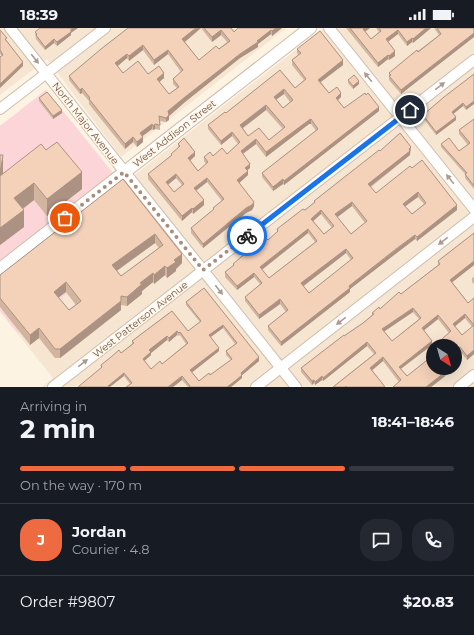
<!DOCTYPE html>
<meta charset="utf-8">
<style>
body{margin:0;font-family:Montserrat,sans-serif;background:#242831;color:#f1f3f6;height:100vh;display:flex;flex-direction:column;font-size:15px;white-space:nowrap}
*{box-sizing:border-box;margin:0}
p{font-size:13px;color:#9ea1a6}
.icon{flex:none;width:22px;height:22px;fill:none;stroke:currentColor;stroke-width:2;stroke-linecap:round;stroke-linejoin:round}
.map{position:relative;height:359px;overflow:hidden}
.sheet{display:flex;flex-direction:column;background:#171b24;flex:1}
.sheet>*{flex:none}
.needle{width:26px;rotate:143deg}
.fabs{position:absolute;left:426px;top:311px;display:grid;gap:8px}
.fabs a{display:grid;place-items:center;width:36px;height:36px;border-radius:50%;background:#171b24;box-shadow:0 4px 16px #0002;font-size:20px}
.pin{position:absolute;display:grid;place-items:center;width:34px;height:34px;color:#fff;margin:-17px;border:2px solid #fff;border-radius:50%;box-shadow:0 1px 4px #0007}
.courier{position:absolute;display:grid;place-items:center;width:40px;height:40px;margin:-20px;border:3px solid #1a73e8;border-radius:50%;background:#fff;color:#222;box-shadow:0 1px 5px #0007}
.head em{font-style:normal;font-weight:700}
.head div{display:flex;flex-direction:column-reverse}
.head{display:flex;align-items:center;justify-content:space-between;height:68px;padding:0 20px}
h1{font-size:26px;font-weight:700;line-height:30px}
.bar{display:grid;grid-template-columns:repeat(4,1fr);gap:6px 4px;align-content:center;height:48px;padding:0 20px}
.bar i{height:5px;border-radius:3px;background:#363941}
.bar .on{background:#ee6b41}
.bar p{grid-column:span 4}
.line{display:flex;align-items:center;gap:10px;padding:0 20px;border-top:1px solid #363941}
.line div{flex:1}
.round{display:grid;place-items:center;flex:none;width:42px;height:42px;border-radius:16px;background:#242831}
.status{display:flex;justify-content:space-between;align-items:center;height:28px;padding:0 20px;background:#171b24;direction:ltr}
.status svg{height:11px;fill:currentColor}
.map>svg:first-child{display:block}
.residential{fill:#f5e5d1;fill-rule:evenodd}
.medical{fill:#fcd5d9}
.lines{fill:none;stroke-linecap:round;stroke-linejoin:round}
.minor-casing{stroke:#d1bdab;stroke-width:12}
.tertiary-casing{stroke:#d1bdab;stroke-width:14}
.minor{stroke:#fff;stroke-width:10}
.tertiary{stroke:#fff;stroke-width:12}
.wall{fill:#d2b49f;fill-rule:evenodd}
.shaded-wall{fill:#ab9282}
.building{fill:#f4d1b9;stroke:#ab9282;fill-rule:evenodd}
.oneway{fill:#ad9b91}
.done{stroke:#a68f7e;stroke-width:4;stroke-dasharray:0 7.2}
.route{stroke:#1a73e8;stroke-width:5}
.labels{text-anchor:middle;stroke-width:3;stroke-linejoin:round;paint-order:stroke}
.street-label{font-size:10px;fill:#775947;stroke:#fff7ea}
</style>
<div class="status"><b>18:39</b><svg viewBox="0 0 49 12"><path d="M0 12V9h3v3zM5 12V6h3v6zM10 12V3h3v9zM15 12V0h3v12zM26 1h20v11H26zM47 4h2v5h-2z"/></svg></div>
<div class="map">
<svg width="474" height="359" viewBox="0 0 474 359">
<rect width="100%" height="100%" fill="#fdf3e3"/>
<g class="residential">
<polygon points="0,0 286,0 121,129 47,31 0,67"/>
<path d="M324,0H474V359H42L53,350L17,305L155,197L122,157ZM433,318H455V340H433Z"/>
</g>
<polygon class="medical" points="46,62 155,197 17,305 0,283 0,98"/>
<g class="lines">
<defs>
<g id="minor">
<polyline points="10,0 296,359"/>
<polyline points="329,0 474,181"/>
<polyline points="0,81 105,0"/>
<polyline points="53,359 474,32"/>
<polyline points="256,359 474,189"/>
<polyline points="459,359 474,347"/>
</g>
<polyline id="tertiary" points="0,241 310,0"/>
</defs>
<use href="#minor" class="minor-casing"/>
<use href="#tertiary" class="tertiary-casing"/>
<use href="#minor" class="minor"/>
<use href="#tertiary" class="tertiary"/>
</g>
<g class="wall">
<path d="M128,0H231L234,4L282,0L272,8L271,6L258,16V19L240,30L185,74L169,88V92L166,94L160,93V102L155,101L153,102L152,101L142,108L143,114L137,119L133,114L125,121L89,76V73L82,65L80,66L69,52V48ZM201,0L212,14L221,7L227,14L219,21L199,32L185,14ZM143,22L154,37L168,26L181,44L173,51V56L177,60L169,66L159,54L164,50L148,46L123,45L118,38L127,30L129,33Z"/>
<polygon points="346,0 370,0 365,4 371,11 379,4 376,0 431,0 413,15 412,14 407,18 398,6 388,14 395,28 389,32 388,31 378,39"/>
<polygon points="434,0 474,0 401,66 389,52 389,45 439,7"/>
<polygon points="0,2 7,13 23,38 2,28 0,26"/>
<polygon points="35,4 71,5 71,7 57,18 54,15 45,22 36,11"/>
<path d="M297,21L343,37L321,54L329,65L341,69L338,72L344,80L379,83L284,157L283,156L273,163L262,149V145L316,103L311,96H309L266,129L256,116L243,126L250,140L247,142L248,147L239,155L254,178L252,182L246,185L203,220L191,205V200L213,182V180L222,173L207,154L196,163L204,177L193,186L192,184L182,193L148,151V146L171,128V126L178,120V116L195,128L190,133L198,143L206,136L204,133V129L227,126L238,116L232,108L221,117L208,101V97L226,85L280,42L295,60L304,52L292,37V32L298,27L297,25ZM284,66L290,74L283,80L276,72ZM266,82L283,101L269,112L248,108L243,100ZM176,150L182,157L174,164L168,157Z"/>
<polygon points="474,46 466,82 463,78 453,86 456,92 436,107 423,90 423,87"/>
<polygon points="348,52 359,56 353,61 348,55"/>
<polygon points="39,70 62,85 53,91 39,73"/>
<polygon points="474,91 474,161 465,150 465,146 441,119 441,116 459,123 468,117 459,106 459,102"/>
<polygon points="46,122 82,161 47,188 34,172 23,181 24,199 0,217 0,127 3,145"/>
<path d="M380,123H411H410V127L371,159L376,165L412,140L457,182L417,213L415,211L396,225L350,261V264L281,318L268,302V298L286,284L280,276L259,291L245,273V269L260,256L254,249L237,262L225,249V244L233,239V236L268,212L277,204V201L305,182L314,175V173ZM418,169L424,176L412,186L405,178ZM352,178L365,195L351,206L337,189ZM321,186L332,200L324,206L313,193ZM308,205L315,214L269,250L262,242ZM346,225L351,232L309,265L303,258Z"/>
<path d="M123,151L182,235L176,241V243L167,250L165,247L154,256L153,254L142,263V266L127,278L121,277V282L60,330H55L39,310L30,317L0,279V247ZM155,215L159,220L121,248L117,243ZM66,264L76,277L69,282L58,269Z"/>
<path d="M474,205V237L452,254L468,275L474,270V326L467,332L460,323L455,327V318H444L442,315V311L449,305L438,291L424,302L432,317L401,341L407,348L433,340H453L444,349L431,359H393L399,354L383,333L372,342L385,359H333L374,326L367,318L323,353L322,352L315,357L314,355L312,357L301,344V340L344,308L363,295L372,287V285L380,281L401,266L438,237V233ZM413,284L419,291L392,313L384,303ZM465,290L472,299L462,307L455,298Z"/>
<polygon points="474,249 474,256 472,254 472,250"/>
<path d="M204,260L259,333L242,347V350L231,359H188L182,352L173,359H126L130,356L124,348L101,340V337L121,325L132,316V313L172,283L188,303L200,294L186,277V274ZM223,300L235,316L226,323V327L231,332L210,347L199,353L192,344L219,323L211,309ZM177,307L179,308L180,307L186,316L162,336L151,341L144,333L151,327V325L167,312L169,314Z"/>
</g>
<g class="shaded-wall">
<polygon points="73,0 78,0 71,5 71,7 57,18 57,14"/>
<polygon points="196,0 201,0 182,16 182,11"/>
<polygon points="276,0 282,0 272,8 272,3"/>
<polygon points="364,0 370,0 363,5 363,1"/>
<polygon points="426,0 431,0 413,15 413,11"/>
<polygon points="221,2 221,7 212,14 212,9"/>
<polygon points="271,2 271,6 258,16 258,19 240,30 185,74 169,88 169,92 166,94 166,90 168,83 185,69"/>
<polygon points="398,2 398,6 386,15 386,11"/>
<polygon points="474,5 474,9 401,66 401,62"/>
<polygon points="412,10 412,14 407,18 407,14"/>
<polygon points="54,11 54,15 45,22 45,19"/>
<polygon points="143,17 143,22 129,33 129,28"/>
<polygon points="168,22 168,26 154,37 154,32"/>
<polygon points="395,23 395,28 389,32 389,28"/>
<polygon points="127,26 127,30 115,40 115,35"/>
<polygon points="388,27 388,31 378,39 378,35"/>
<polygon points="343,32 343,37 318,56 318,52"/>
<polygon points="23,34 23,38 0,60 0,56"/>
<polygon points="164,45 164,50 157,56 157,51"/>
<polygon points="359,53 359,56 353,61 353,58"/>
<polygon points="82,60 82,65 80,66 80,62"/>
<polygon points="284,61 284,66 274,73 274,69"/>
<polygon points="341,65 341,69 336,74 336,70"/>
<polygon points="474,73 474,76 466,82 466,79"/>
<polygon points="463,75 463,78 452,87 452,84"/>
<polygon points="266,77 266,82 240,102 240,97"/>
<polygon points="379,79 379,83 284,157 284,153"/>
<polygon points="62,82 62,85 53,91 53,88"/>
<polygon points="456,89 456,92 436,107 436,104"/>
<polygon points="311,91 311,96 309,96 266,129 266,124 309,92"/>
<polygon points="152,96 152,101 140,110 140,105"/>
<polygon points="155,96 155,101 153,102 153,98"/>
<polygon points="232,104 232,108 221,117 221,113"/>
<polygon points="133,109 133,114 125,121 125,116"/>
<polygon points="143,109 143,114 137,119 137,114"/>
<polygon points="256,111 256,116 241,127 241,123"/>
<polygon points="411,119 410,127 368,160 368,156"/>
<polygon points="195,124 195,128 188,134 188,130"/>
<polygon points="3,127 3,144 0,162 0,145"/>
<polygon points="250,136 250,140 245,144 245,140"/>
<polygon points="248,143 248,147 237,157 237,152"/>
<polygon points="82,144 82,161 47,188 47,171"/>
<polygon points="176,146 176,150 166,158 166,154"/>
<polygon points="207,150 207,154 194,164 194,160"/>
<polygon points="283,151 283,156 273,163 273,159"/>
<polygon points="34,155 34,172 14,187 14,170"/>
<polygon points="418,164 418,169 403,180 403,176"/>
<polygon points="204,172 204,177 193,186 193,181"/>
<polygon points="254,174 254,178 252,182 246,185 203,220 203,216"/>
<polygon points="352,174 352,178 335,191 335,186"/>
<polygon points="457,177 457,182 417,213 417,209"/>
<polygon points="192,180 192,184 182,193 182,188"/>
<polygon points="24,182 24,199 0,217 0,200"/>
<polygon points="321,182 321,186 311,195 311,191"/>
<polygon points="308,201 308,205 260,243 260,239"/>
<polygon points="155,206 155,215 112,246 112,237"/>
<polygon points="415,207 415,211 350,261 350,264 281,318 281,314 349,258"/>
<polygon points="346,221 346,225 301,260 301,255"/>
<polygon points="182,226 182,235 176,241 176,243 167,250 167,240 174,232"/>
<polygon points="474,233 474,237 450,256 450,252"/>
<polygon points="165,238 165,247 154,256 154,247"/>
<polygon points="153,245 153,254 142,263 142,266 127,278 127,269 140,255"/>
<polygon points="254,245 254,249 237,262 237,258"/>
<polygon points="66,254 66,264 54,273 54,264"/>
<polygon points="280,271 280,276 259,291 259,287"/>
<polygon points="121,273 121,282 60,330 60,321"/>
<polygon points="413,280 413,284 382,305 382,301"/>
<polygon points="465,286 465,290 453,300 453,296"/>
<polygon points="438,287 438,291 422,304 422,300"/>
<polygon points="223,297 223,300 209,310 209,307"/>
<polygon points="39,300 39,310 30,317 30,307"/>
<polygon points="177,303 177,307 169,314 169,310"/>
<polygon points="167,308 167,312 151,325 151,327 143,334 143,331 149,322"/>
<polygon points="432,313 432,317 399,342 399,339"/>
<polygon points="367,314 367,318 323,353 323,350"/>
<polygon points="460,319 460,323 455,327 455,323"/>
<polygon points="219,320 219,323 190,346 190,342"/>
<polygon points="474,322 474,326 467,332 467,328"/>
<polygon points="259,329 259,333 241,348 241,345"/>
<polygon points="383,329 383,333 370,344 370,340"/>
<polygon points="449,340 453,340 444,349 431,359 426,359"/>
<polygon points="124,345 124,348 110,359 108,359 108,358"/>
<polygon points="242,347 242,350 231,359 227,359"/>
<polygon points="182,348 182,352 173,359 168,359"/>
<polygon points="322,348 322,352 315,357 315,354"/>
<polygon points="314,352 314,355 312,357 312,353"/>
</g>
<g class="building">
<polygon points="40,0 73,0 71,1 71,4 57,14 54,11 45,19 36,7 37,6 35,4"/>
<path d="M128,0H196L182,11L199,32L216,18L219,21L230,13L221,2L212,9L204,0H231L234,4L238,0H276L272,3L271,2L257,13L258,14L240,26L185,69L168,83L169,87L166,90L159,88L160,97L155,96L153,98L152,96L140,105L143,109L137,114L133,109L125,116L89,71L90,70L82,60L80,62L69,48L101,21ZM143,17L154,32L168,22L183,42L173,51L179,59L169,66L157,51L164,45L159,38L148,46L138,33L123,45L115,35L127,26L129,28Z"/>
<polygon points="350,0 364,0 363,1 371,11 381,3 379,0 426,0 413,11 412,10 407,14 398,2 386,11 395,23 389,28 388,27 378,35"/>
<polygon points="437,0 474,0 474,5 401,62 389,48 391,47 389,45 417,22 418,24 441,6"/>
<polygon points="0,2 7,10 5,11 23,34 0,56 0,29 3,27 0,22"/>
<path d="M320,3L343,32L318,52L329,65L337,59L341,65L336,70L344,80L365,65L366,67L368,65L379,79L284,153L283,151L273,159L262,145L318,101L311,91L309,92L266,124L256,111L241,123L250,136L245,140L248,143L237,152L254,174L252,177L246,180L203,216L191,200L214,181L213,180L224,171L207,150L194,160L204,172L193,181L192,180L182,188L148,146L172,127L171,126L180,118L178,116L184,110L195,124L188,130L198,143L208,134L204,129L210,124L213,128L222,120L227,126L240,114L232,104L221,113L208,97L225,84L226,85L280,42L295,60L306,51L292,32L301,25L297,21ZM284,61L293,72L283,80L274,69ZM266,77L285,99L269,112L259,100L248,108L240,97ZM176,146L184,156L174,164L166,154Z"/>
<polygon points="474,46 474,73 466,79 463,75 452,84 456,89 436,104 423,87 444,69"/>
<polygon points="354,47 359,53 353,58 348,52"/>
<polygon points="47,64 62,82 53,88 39,70"/>
<polygon points="474,91 474,158 465,146 467,145 441,116 449,110 459,123 470,115 459,102"/>
<path d="M400,105L411,119L409,121L410,123L368,156L376,165L410,138L412,140L422,132L457,177L417,209L415,207L396,221L349,258L350,260L281,314L268,298L288,282L280,271L259,287L245,269L262,255L254,245L237,258L225,244L234,237L233,236L241,229L265,209L268,212L278,203L277,201L303,181L305,182L315,174L314,173L379,122L380,123ZM418,164L426,175L412,186L403,176ZM352,174L367,193L351,206L335,186ZM321,182L334,198L324,206L311,191ZM308,201L317,213L269,250L260,239ZM346,221L353,230L309,265L301,255Z"/>
<polygon points="57,114 82,144 47,171 34,155 14,170 24,182 0,200 0,148 41,116 46,122"/>
<polygon points="0,127 3,127 0,145"/>
<path d="M123,151L182,226L174,232L176,234L167,240L165,238L154,247L153,245L140,255L142,256L127,269L121,268V273L60,321H55L39,300L30,307L0,270V247ZM155,206L163,217L121,248L112,237ZM66,254L81,273L69,282L54,264Z"/>
<path d="M474,205V233L450,252L468,275L474,270V322L467,328L460,319L455,323V318H444L446,316L442,311L451,303L438,287L422,300L432,313L399,339L407,348L431,329L432,330H433V340H449L444,345L426,359H393L401,352L383,329L370,340L385,359H346V358L345,359H333L376,325L367,314L323,350L322,348L315,354L314,352L312,353L301,340L344,307V308L363,295L374,286L372,285L379,279L380,281L399,264L401,266L410,259L440,236L438,233ZM413,280L421,290L392,313L382,301ZM465,286L474,297L462,307L453,296Z"/>
<path d="M204,260L259,329L241,345L242,347L235,353L227,359H189L190,358L182,348L168,359H126L132,355L124,345L108,358L109,359H78L102,339L101,337L111,329L119,322L121,325L134,315L132,313L172,283L188,303L201,293L186,274ZM223,297L237,315L226,323L232,331L210,347L209,345L199,353L190,342L219,320L209,307ZM177,303L179,305L180,304L188,315L162,336L160,333L151,341L143,331L151,324L149,322L167,308L169,310Z"/>
</g>
<defs><path id="oneway-solid" d="M-6-.8H1V-3.2L6.5 0L1 3.2V.8H-6Z"/></defs>
<g class="oneway">
<use href="#oneway-solid" transform="translate(35 31) rotate(52)"/>
<use href="#oneway-solid" transform="translate(368 49) rotate(-129)"/>
<use href="#oneway-solid" transform="translate(440 58) rotate(-38)"/>
<use href="#oneway-solid" transform="translate(450 151) rotate(-129)"/>
<use href="#oneway-solid" transform="translate(443 213) rotate(142)"/>
<use href="#oneway-solid" transform="translate(219 262) rotate(52)"/>
<use href="#oneway-solid" transform="translate(341 293) rotate(142)"/>
<use href="#oneway-solid" transform="translate(83 335) rotate(-38)"/>
</g>
<g class="lines">
<polyline class="done" points="65,190 124,144 203,242 247,208"/>
<polyline class="route" points="247,208 410,82"/>
</g>
<g class="labels">
<g class="street-label">
<text transform="translate(86 95) rotate(52)" y="4">North Major Avenue</text>
<text transform="translate(174 105) rotate(-38)" y="4">West Addison Street</text>
<text transform="translate(140 291) rotate(-38)" y="4">West Patterson Avenue</text>
</g>
</g>
</svg>
<div class="fabs">
<a><svg class="needle" viewBox="-14 -14 28 28"><path d="M0-13l5 13h-10z" fill="#e53935"/><path d="M0 13l5-13h-10z" fill="#9ea1a6"/></svg></a>
</div>
<div class="pin" style="left:65px;top:190px;background:#ea580c"><svg class="icon" aria-label="bag" viewBox="0 0 24 24"><path d="M5 8h14l-1 12H6zM9 8a3 3 0 0 1 6 0"/></svg></div>
<div class="pin" style="left:410px;top:82px;background:#1f2937"><svg class="icon" aria-label="home" viewBox="0 0 24 24"><path d="M3 11l9-7 9 7M6 9v11h12V9"/></svg></div>
<div class="courier" style="left:247px;top:208px"><svg class="icon" aria-label="bike" viewBox="0 0 24 24"><circle cx="6" cy="16" r="4"/><circle cx="18" cy="16" r="4"/><path d="M6 16l4-8h5l3 8M10 8l3 8H6M13 5h3"/></svg></div>
</div>
<section class="sheet">
<div class="head"><div><h1>2 min</h1><p>Arriving in</p></div><em>18:41–18:46</em></div>
<div class="bar"><i class="on"></i><i class="on"></i><i class="on"></i><i></i><p>On the way · 170 m</p></div>
<div class="line" style="height:72px"><b class="round" style="background:#ee6b41;color:#fff">J</b><div><b>Jordan</b><p>Courier · 4.8</p></div><a class="round"><svg class="icon" aria-label="chat" viewBox="0 0 24 24"><path d="M4 5h16v11H9l-5 4z"/></svg></a><a class="round"><svg class="icon" aria-label="phone" viewBox="0 0 24 24"><path d="M5 4h4l2 5-3 2q2 4 5 5l2-3 5 2v4C11 20 4 13 5 4z"/></svg></a></div>
<div class="line" style="height:52px"><div>Order #9807</div><b>$20.83</b></div>
</section>
